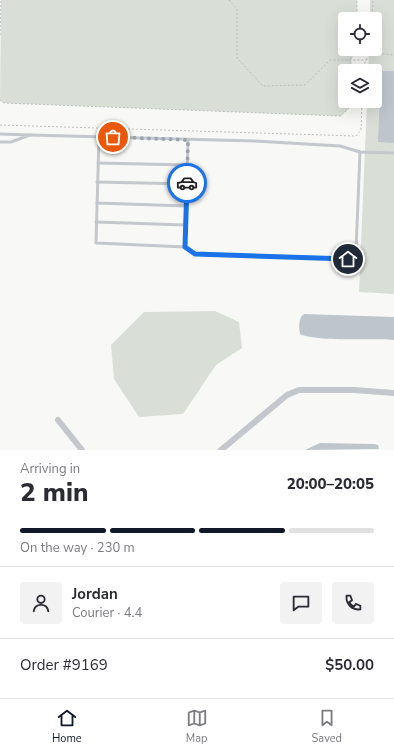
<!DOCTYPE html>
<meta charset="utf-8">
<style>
body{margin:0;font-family:"Nunito Sans",sans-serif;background:#f2f2f3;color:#2b2b33;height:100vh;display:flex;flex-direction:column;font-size:15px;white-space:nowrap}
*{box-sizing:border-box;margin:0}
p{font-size:13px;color:#7c7c81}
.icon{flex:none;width:22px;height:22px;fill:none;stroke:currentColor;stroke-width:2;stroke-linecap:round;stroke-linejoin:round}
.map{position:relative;height:450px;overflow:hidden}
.side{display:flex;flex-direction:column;background:#fff;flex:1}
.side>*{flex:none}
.fabs{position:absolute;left:338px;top:12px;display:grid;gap:8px}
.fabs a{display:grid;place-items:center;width:44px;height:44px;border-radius:4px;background:#fff;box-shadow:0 4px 16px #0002;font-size:20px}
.pin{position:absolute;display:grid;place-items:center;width:34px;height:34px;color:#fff;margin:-17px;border:2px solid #fff;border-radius:50%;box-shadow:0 1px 4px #0007}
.courier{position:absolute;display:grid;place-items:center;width:40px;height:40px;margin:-20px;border:3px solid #1a73e8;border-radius:50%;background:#fff;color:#222;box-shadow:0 1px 5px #0007}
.head em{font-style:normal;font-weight:800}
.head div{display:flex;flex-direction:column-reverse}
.head{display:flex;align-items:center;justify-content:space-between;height:68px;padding:0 20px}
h1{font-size:26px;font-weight:800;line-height:30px}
.bar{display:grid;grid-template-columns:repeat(4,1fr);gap:6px 4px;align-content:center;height:48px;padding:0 20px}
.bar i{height:5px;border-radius:3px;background:#e1e1e2}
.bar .active{background:#111827}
.bar p{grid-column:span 4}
.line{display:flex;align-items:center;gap:10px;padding:0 20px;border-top:1px solid #e1e1e2}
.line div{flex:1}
.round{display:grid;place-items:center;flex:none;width:42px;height:42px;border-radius:4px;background:#f2f2f3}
.tabs{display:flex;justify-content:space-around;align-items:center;height:56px;border-top:1px solid #e1e1e2;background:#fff;font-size:11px;color:#7c7c81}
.tabs a{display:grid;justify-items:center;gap:2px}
.tabs .active{color:#111827}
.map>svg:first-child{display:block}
.green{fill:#d9dfd7}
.water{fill:#bec6cc}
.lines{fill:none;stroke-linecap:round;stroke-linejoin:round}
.path{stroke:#bcbec1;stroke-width:1;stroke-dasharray:2 2;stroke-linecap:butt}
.lane{stroke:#c4c7cb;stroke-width:3}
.street{stroke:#c4c7cb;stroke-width:6}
.done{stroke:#9ba3ad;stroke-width:4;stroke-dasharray:0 7.2}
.route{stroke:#1a73e8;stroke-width:5}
</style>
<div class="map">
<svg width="394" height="450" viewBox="0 0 394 450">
<rect width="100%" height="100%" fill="#f8f9f6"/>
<g class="green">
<polygon points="1,0 357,0 357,19 345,19 345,49 356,49 351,60 353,71 345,71 345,101 351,101 350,107 341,116 4,103 0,100"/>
<polygon points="370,0 394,0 394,294 359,292 367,101 375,101 375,71 368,71 369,49 375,49 375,19 370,19"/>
<polygon points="215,311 239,322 242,348 216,365 183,414 139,417 114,379 111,345 144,312"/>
</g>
<g class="water">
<polygon points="381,71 394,71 394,143 378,142"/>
<path d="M304,314L394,317V340C373,338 316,342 300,334C299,327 298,318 304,314Z"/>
<polygon points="320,443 374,444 378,445 379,449 305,450"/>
</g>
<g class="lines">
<g class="path">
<polyline points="229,0 237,9 237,58 263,86 305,85 330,60 368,60"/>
<polyline points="357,19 357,0"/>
<polyline points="372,19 373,0"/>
<polyline points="0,35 1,0"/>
<polyline points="372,49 377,53 394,55"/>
<polyline points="353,71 350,60 356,49"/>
<path d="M362,71C362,67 369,56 371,49"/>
<polyline points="0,100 4,103 341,116 350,107 351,101"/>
<polyline points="0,125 356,136 361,130 362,101"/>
</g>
<g class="lane">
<polyline points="0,134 30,135 11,142 0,142"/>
<polyline points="30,135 255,141 340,146 360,152 394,153"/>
<polyline points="99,137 96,243 185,247"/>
<polyline points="188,140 185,247 195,254 348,259 354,255 356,250 360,152"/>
<polyline points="98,163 187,165"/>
<polyline points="97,182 187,184"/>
<polyline points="97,203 186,206"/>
<polyline points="96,222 185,225"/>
</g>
<g class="street">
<polyline points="58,420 82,450"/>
<polyline points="221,450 287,395 299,390 354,390 394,393"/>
</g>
</g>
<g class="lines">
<polyline class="done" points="113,137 188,140 187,183"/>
<polyline class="route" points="187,183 185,247 195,254 348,259"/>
</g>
</svg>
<div class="fabs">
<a><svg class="icon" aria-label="locate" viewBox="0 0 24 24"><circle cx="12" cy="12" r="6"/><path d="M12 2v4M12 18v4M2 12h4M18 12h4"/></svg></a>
<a><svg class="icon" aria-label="layers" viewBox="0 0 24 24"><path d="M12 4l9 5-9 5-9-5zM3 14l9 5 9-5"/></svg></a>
</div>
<div class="pin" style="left:113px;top:137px;background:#ea580c"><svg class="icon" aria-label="bag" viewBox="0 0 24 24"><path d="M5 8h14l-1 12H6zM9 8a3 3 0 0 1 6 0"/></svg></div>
<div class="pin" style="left:348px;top:259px;background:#1f2937"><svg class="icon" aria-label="home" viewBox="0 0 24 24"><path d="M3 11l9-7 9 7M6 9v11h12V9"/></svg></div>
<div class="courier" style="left:187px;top:183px"><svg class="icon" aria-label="car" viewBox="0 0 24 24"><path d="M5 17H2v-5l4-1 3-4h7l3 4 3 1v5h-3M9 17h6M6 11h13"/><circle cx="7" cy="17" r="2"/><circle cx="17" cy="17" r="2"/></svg></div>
</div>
<section class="side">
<div class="head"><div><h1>2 min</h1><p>Arriving in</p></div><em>20:00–20:05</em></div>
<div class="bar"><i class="active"></i><i class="active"></i><i class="active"></i><i></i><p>On the way · 230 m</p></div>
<div class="line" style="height:72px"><a class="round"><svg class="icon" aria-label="person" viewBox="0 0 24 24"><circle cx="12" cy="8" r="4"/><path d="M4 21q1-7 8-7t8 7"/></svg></a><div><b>Jordan</b><p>Courier · 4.4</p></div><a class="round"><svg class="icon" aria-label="chat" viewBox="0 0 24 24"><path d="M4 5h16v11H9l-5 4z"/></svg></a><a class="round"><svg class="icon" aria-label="phone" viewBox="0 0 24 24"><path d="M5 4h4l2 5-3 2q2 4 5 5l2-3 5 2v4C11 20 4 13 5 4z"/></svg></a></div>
<div class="line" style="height:52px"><div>Order #9169</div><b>$50.00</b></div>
</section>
<nav class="tabs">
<a class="active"><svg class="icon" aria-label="home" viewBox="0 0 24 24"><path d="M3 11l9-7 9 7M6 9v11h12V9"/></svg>Home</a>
<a><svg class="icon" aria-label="map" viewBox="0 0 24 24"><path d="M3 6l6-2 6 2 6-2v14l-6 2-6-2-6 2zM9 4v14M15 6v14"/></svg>Map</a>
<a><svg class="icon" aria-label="saved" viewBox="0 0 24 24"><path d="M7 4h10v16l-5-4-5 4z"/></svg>Saved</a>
</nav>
